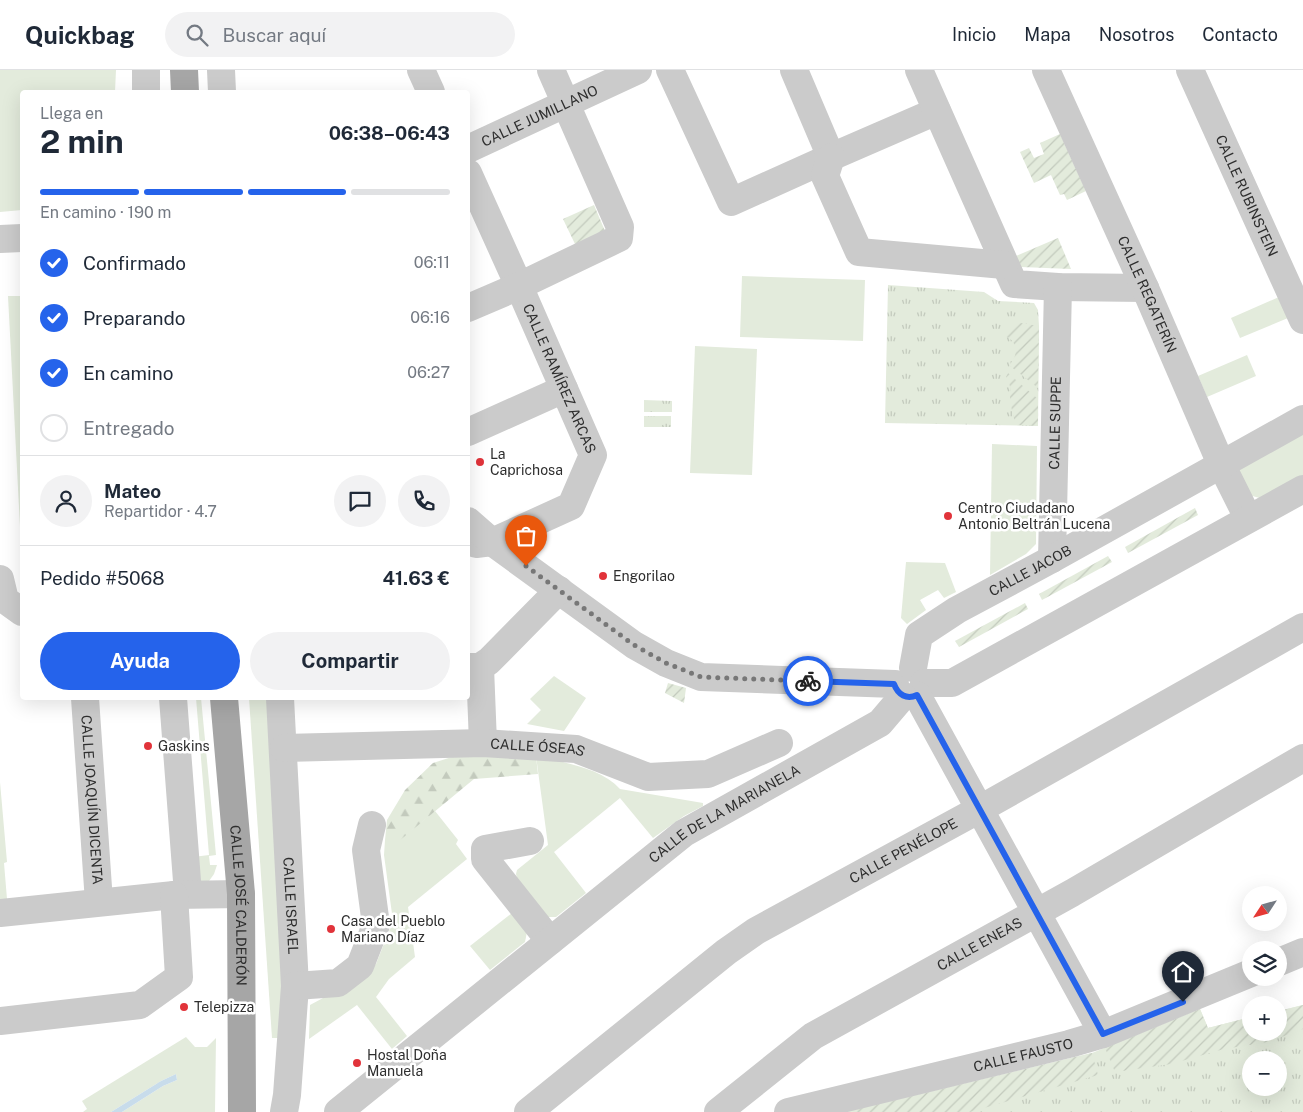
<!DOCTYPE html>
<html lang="es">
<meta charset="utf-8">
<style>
body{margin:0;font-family:"Public Sans",sans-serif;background:#f2f2f3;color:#1f2937;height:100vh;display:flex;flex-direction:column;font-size:19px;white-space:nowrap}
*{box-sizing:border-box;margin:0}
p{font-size:16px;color:#747a83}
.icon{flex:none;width:28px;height:28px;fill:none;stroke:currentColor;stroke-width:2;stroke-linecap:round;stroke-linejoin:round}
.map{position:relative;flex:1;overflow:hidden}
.panel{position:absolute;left:20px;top:20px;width:450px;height:610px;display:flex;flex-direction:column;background:#fff;border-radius:5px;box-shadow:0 5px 20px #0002}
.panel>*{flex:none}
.needle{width:32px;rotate:234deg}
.fabs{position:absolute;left:1242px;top:816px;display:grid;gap:10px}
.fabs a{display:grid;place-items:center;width:45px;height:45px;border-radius:50%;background:#fff;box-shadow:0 5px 20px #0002;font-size:25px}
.pin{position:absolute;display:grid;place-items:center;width:42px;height:42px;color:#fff;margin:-51px -21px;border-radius:50% 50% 50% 0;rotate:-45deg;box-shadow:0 0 5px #0007}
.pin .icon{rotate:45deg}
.courier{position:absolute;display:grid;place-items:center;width:50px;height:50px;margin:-25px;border:4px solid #2563eb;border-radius:50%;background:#fff;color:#222;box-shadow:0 1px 6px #0007}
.overview em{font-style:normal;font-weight:700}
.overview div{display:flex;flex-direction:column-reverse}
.overview{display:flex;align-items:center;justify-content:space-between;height:85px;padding:0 20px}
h1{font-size:32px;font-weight:700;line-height:38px}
.bar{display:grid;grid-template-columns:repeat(4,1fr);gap:8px 5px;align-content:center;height:60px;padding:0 20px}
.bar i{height:6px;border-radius:4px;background:#e0e1e3}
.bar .active{background:#2563eb}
.bar p{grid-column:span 4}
.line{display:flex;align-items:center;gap:12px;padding:0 20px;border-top:1px solid #e0e1e3}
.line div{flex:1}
.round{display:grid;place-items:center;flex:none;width:52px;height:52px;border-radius:26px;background:#f2f2f3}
ol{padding:0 20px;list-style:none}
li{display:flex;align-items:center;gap:15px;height:55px}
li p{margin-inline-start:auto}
li .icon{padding:5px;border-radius:50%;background:#2563eb;color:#fff;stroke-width:4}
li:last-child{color:#747a83}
li i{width:28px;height:28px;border:2px solid #e0e1e3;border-radius:50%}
.action{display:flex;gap:10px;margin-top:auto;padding:10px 20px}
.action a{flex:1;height:58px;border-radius:30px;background:#2563eb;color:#fff;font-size:20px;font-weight:700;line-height:58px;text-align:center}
.action a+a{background:#f2f2f3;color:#1f2937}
header{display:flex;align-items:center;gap:30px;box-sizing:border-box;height:70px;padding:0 25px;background:#fff;border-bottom:1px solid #e0e1e3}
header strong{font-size:24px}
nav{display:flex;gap:28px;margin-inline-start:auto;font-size:18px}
.search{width:350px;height:45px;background:#f2f2f3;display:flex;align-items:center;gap:12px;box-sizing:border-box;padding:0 18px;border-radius:28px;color:#747a83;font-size:19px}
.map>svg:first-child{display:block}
.grass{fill:#e3ebdc}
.forest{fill:url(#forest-firs)}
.park{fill:url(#park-tufts);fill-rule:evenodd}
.garden{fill:url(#garden-furrows)}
.water{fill:url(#water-ripples)}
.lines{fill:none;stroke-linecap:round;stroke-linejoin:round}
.minor{stroke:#cbcbcb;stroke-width:28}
.major{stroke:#a6a6a6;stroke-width:28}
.done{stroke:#777;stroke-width:5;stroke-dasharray:0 9}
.route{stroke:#2563eb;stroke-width:6}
.poi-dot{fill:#e1333a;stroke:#fff;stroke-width:2}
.labels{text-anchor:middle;stroke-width:5;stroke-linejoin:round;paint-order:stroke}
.street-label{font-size:14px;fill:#2e2e2e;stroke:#fff}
.poi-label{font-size:14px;fill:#2e2e2e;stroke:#fff;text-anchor:start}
</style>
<header>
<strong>Quickbag</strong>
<div class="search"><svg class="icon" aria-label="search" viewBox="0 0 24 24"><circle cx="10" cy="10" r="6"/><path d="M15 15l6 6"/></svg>Buscar aquí</div>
<nav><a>Inicio</a><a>Mapa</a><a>Nosotros</a><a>Contacto</a></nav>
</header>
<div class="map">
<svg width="1303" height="1042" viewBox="0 0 1303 1042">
<defs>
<pattern id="forest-firs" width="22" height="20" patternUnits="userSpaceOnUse" patternTransform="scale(1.25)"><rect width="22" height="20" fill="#e3ebdc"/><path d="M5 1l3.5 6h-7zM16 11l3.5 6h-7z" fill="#c3cabd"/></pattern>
<pattern id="park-tufts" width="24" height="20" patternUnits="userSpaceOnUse" patternTransform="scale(1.25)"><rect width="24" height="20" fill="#e3ebdc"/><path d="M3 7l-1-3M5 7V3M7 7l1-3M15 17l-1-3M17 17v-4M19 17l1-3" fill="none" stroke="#c3cabd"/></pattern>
<pattern id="garden-furrows" width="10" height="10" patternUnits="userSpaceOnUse" patternTransform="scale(1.25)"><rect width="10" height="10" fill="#e3ebdc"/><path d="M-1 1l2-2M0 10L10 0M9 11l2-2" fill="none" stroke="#c3cabd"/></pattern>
<pattern id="water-ripples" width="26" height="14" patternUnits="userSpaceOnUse" patternTransform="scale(1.25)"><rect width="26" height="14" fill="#c8dceb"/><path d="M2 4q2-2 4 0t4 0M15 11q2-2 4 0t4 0" fill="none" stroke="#acbdca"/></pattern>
</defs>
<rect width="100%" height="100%" fill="#fff"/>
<g class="grass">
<polygon points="0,0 116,0 115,22 22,22 22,140 0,142"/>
<polygon points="742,206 865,210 863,271 740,267"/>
<polygon points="8,226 22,226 22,495"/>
<polygon points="1279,227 1288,248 1240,268 1231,248"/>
<polygon points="695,276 757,279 752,405 690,403"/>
<polygon points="1247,285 1256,306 1207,327 1198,306"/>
<polygon points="1303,356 1303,409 1263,429 1249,425 1239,414 1239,398"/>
<polygon points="992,374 1037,376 1036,474 1026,484 990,505"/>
<polygon points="906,492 945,493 956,522 944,528 938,520 920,530 926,540 907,554 901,548"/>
<polygon points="554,606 586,628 564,661 527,654 541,640 530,629"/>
<polygon points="196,628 201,628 216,785 209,786 210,795 217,795 214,804 209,811 200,811 193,787 209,785"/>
<polygon points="249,628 268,628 287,908 283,968 272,968"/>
<path d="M536,686C564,693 600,697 620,719L703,733V736L684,746L653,768L620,728L554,782L586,823L556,847H548L517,808L516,804L517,800L548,775Z"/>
<polygon points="0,712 7,792 4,793 7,829 0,829"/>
<polygon points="435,741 458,770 456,774 467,789 408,837 415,887 389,909 376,927 407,966 392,979 357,935 309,969 310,935 349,914 376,894 393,851 384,785 385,770 399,770"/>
<polygon points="512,843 527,862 525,872 490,900 470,876"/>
<polygon points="186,967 195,977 207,977 216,968 215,1042 122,1042 163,1016 177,1010 176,1004 161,1011 111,1042 83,1042 87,1039 82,1031"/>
</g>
<polygon class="forest" points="480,678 536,686 538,704 474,709 399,771 385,770 387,750 405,720 433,693"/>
<g class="park">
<polygon points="888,215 984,222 998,231 1034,233 1038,240 1039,256 1038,356 885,353"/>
<polygon points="644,330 672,331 672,342 644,342"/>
<rect x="644" y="346" width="27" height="11"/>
<path d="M1303,935V1042H845L1092,983L1200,939L1208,958L1251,947V962H1279V941ZM1251,990H1279V1018H1251Z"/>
</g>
<g class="garden">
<polygon points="1060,64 1086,121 1067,130 1064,124 1060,125 1051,105 1034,113 1020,82 1029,78 1034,88 1044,84 1040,73"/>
<polygon points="594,135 605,161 575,174 563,149"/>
<polygon points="1058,168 1071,199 1021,197 1016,186"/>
<path d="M1014,252L1039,256L1038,318L1009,295C1018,286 1019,273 1006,266Z"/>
<path d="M1008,303L1038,329V356L1016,355C1014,349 1012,342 1011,335C1008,322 1014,321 1006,307Z"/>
<polygon points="1195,438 1198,445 1128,483 1125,477"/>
<polygon points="1108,486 1112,492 1042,530 1039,524"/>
<polygon points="1025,533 1028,539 959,577 955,571"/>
<polygon points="668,613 686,618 684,633 665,623"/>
<polygon points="1303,935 1303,959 1268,972 1224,979 1171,994 1115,1002 1105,978 1200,939 1208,958 1251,947 1251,962 1279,962 1279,941"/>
<polygon points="1092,983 1098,1005 970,1042 845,1042"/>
</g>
<polygon class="water" points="176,1004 177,1010 163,1016 122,1042 111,1042 161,1011"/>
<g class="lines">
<g class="minor">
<polyline points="221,0 222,22"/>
<polyline points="421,0 431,22"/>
<polyline points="670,0 731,132 831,87"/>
<polyline points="794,0 831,87 937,41"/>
<polyline points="919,0 1014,214 1058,217 1145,218"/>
<path id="s1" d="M1046,0L1145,218L1221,394L1248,448"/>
<path id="s2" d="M1190,0L1303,250"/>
<polyline points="146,22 146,0"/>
<path id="s3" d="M468,79L638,0"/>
<polyline points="831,87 825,106 859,182 1004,195"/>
<path id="s4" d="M468,103L519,216L593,385L571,436L492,472L476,474"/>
<polyline points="0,169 22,168"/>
<polyline points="468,238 519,216 619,168 620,157 551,0"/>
<polyline points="468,362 564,319"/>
<polyline points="468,451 492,472 634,575 666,593 701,607 895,614"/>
<path id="s5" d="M1052,489L1058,217"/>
<polyline points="0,509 5,530 22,542"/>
<polyline points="468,597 480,597 489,591 559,520"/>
<polyline points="480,597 483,673"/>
<path id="s6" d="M913,598L919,565L957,540L1052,489L1303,349"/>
<polyline points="924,613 952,613 1303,419"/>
<polyline points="917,625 1103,964"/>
<path id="s7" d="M85,628L99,832"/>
<polyline points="173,628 188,824"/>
<path id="s8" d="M280,628L295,916L287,1025L284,1042"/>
<path id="s9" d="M284,678L483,673L576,679L648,707L708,704L779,673"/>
<polyline points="530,771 485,779 485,789 550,871"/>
<polyline points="0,843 174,825 241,824"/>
<polyline points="1279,892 1303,882"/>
<polyline points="295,916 338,913 360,896 376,855 366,780 372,755"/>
<polyline points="0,951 140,935 179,907 174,825"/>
<path id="s10" d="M338,1042L684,763L880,653L903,626"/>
<path id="s11" d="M528,1042L726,882L756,861L980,739L1303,557"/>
<path id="s12" d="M718,1042L813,966L1072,823L1303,688"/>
<path id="s13" d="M788,1042L1069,974L1103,964L1251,903"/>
</g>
<g class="major">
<polyline points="184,0 185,22"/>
<path id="s14" d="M224,628L241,824L242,1042"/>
</g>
</g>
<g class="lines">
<polyline class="done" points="526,496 634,575 666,593 701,607 808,611"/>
<path class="route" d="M808,611L894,614C898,625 907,630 917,625L1103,964L1183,932"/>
</g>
<g class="poi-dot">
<circle cx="480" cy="392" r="5"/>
<circle cx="948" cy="446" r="5"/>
<circle cx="603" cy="506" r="5"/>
<circle cx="148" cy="676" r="5"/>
<circle cx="331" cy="859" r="5"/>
<circle cx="184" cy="937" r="5"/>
<circle cx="357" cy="993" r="5"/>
</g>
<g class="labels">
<g class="street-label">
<text dy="5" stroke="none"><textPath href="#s3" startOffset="79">CALLE JUMILLANO</textPath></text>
<text dy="5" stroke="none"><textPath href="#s2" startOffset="138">CALLE RUBINSTEIN</textPath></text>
<text dy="5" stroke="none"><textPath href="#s1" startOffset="246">CALLE REGATERÍN</textPath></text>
<text dy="5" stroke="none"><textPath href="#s4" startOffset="225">CALLE RAMÍREZ ARCAS</textPath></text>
<text dy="5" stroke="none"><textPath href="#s5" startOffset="136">CALLE SUPPE</textPath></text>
<text dy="5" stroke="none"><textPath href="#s6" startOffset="162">CALLE JACOB</textPath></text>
<text dy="5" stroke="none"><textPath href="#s9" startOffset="254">CALLE ÓSEAS</textPath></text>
<text dy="5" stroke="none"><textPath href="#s7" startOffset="102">CALLE JOAQUÍN DICENTA</textPath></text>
<text dy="5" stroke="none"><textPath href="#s10" startOffset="489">CALLE DE LA MARIANELA</textPath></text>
<text dy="5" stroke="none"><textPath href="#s11" startOffset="459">CALLE PENÉLOPE</textPath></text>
<text dy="5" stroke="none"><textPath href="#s14" startOffset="208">CALLE JOSÉ CALDERÓN</textPath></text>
<text dy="5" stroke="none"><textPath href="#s8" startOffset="208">CALLE ISRAEL</textPath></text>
<text dy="5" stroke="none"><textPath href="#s12" startOffset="312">CALLE ENEAS</textPath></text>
<text dy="5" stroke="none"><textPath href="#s13" startOffset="242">CALLE FAUSTO</textPath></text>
</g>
<g class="poi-label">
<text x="490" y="389">La<tspan x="490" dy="16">Caprichosa</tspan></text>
<text x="958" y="443">Centro Ciudadano<tspan x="958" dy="16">Antonio Beltrán Lucena</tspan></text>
<text x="613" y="511">Engorilao</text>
<text x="158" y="681">Gaskins</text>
<text x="341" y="856">Casa del Pueblo<tspan x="341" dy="16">Mariano Díaz</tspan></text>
<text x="194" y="942">Telepizza</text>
<text x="367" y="990">Hostal Doña<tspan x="367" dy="16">Manuela</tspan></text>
</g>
</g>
</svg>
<div class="fabs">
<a><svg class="needle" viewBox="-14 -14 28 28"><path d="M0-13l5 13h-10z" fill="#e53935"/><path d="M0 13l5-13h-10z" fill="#747a83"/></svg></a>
<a><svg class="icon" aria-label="layers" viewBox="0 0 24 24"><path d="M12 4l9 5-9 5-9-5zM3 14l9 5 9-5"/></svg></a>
<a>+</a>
<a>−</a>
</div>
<div class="pin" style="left:526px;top:496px;background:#ea580c"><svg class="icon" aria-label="bag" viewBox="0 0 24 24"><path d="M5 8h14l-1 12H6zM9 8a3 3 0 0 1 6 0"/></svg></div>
<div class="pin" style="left:1183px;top:932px;background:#1f2937"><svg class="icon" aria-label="home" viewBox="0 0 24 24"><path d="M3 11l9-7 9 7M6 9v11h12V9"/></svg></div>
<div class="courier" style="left:808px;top:611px"><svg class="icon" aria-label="bike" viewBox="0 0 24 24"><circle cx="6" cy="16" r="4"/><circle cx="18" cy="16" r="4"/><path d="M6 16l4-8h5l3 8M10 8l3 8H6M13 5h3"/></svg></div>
<section class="panel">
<div class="overview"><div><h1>2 min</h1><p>Llega en</p></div><em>06:38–06:43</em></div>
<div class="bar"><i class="active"></i><i class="active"></i><i class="active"></i><i></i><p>En camino · 190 m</p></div>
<ol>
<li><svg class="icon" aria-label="check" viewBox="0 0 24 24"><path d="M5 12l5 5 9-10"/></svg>Confirmado<p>06:11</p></li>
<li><svg class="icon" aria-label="check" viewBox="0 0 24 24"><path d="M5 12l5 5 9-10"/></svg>Preparando<p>06:16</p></li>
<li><svg class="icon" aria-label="check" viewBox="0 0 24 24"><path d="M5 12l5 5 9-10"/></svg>En camino<p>06:27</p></li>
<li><i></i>Entregado</li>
</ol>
<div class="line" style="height:90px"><a class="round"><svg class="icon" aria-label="person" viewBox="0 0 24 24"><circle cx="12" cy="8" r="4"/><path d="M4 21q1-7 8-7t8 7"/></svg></a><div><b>Mateo</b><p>Repartidor · 4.7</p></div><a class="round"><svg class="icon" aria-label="chat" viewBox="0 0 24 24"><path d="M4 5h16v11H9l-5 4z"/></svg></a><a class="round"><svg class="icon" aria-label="phone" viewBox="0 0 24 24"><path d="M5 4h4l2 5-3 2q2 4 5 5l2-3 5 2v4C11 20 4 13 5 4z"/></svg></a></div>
<div class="line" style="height:65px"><div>Pedido #5068</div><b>41.63 €</b></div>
<div class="action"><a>Ayuda</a><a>Compartir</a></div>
</section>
</div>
